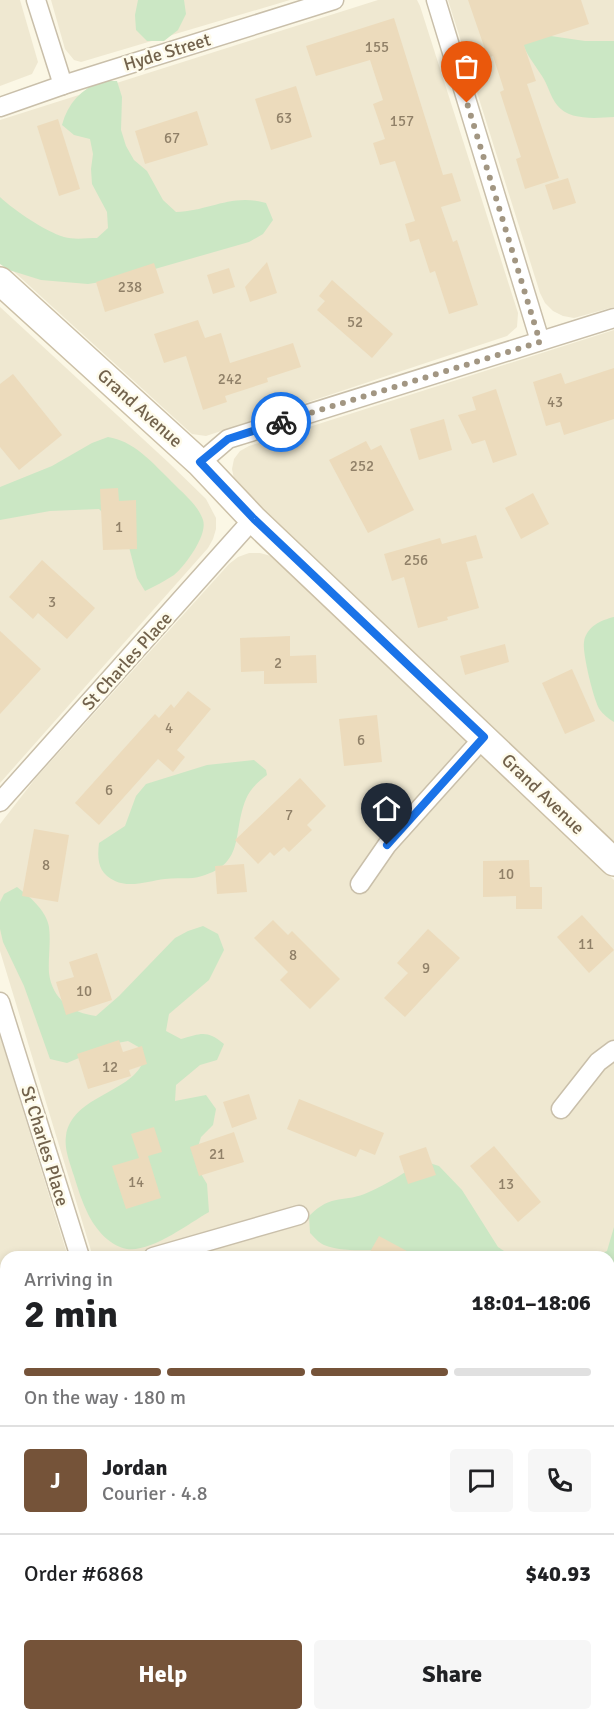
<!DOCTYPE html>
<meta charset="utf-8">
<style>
body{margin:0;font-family:Signika,sans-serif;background:#f6f6f6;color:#202124;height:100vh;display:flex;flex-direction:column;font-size:22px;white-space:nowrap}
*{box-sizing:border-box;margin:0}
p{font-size:20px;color:#757577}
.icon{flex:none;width:33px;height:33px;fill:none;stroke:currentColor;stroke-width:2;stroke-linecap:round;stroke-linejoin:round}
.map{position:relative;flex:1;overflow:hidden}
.details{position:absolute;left:0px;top:1251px;width:615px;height:470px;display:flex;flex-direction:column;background:#fff;border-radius:18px 18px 0 0;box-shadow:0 3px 9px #0003}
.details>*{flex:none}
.pin{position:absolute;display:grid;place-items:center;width:51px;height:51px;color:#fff;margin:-62px -26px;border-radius:50% 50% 50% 0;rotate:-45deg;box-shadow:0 0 6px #0007}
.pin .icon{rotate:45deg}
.courier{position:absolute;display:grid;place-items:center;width:60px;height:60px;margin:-30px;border:4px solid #1a73e8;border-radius:50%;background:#fff;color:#222;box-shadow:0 2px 8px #0007}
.overview em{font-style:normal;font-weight:700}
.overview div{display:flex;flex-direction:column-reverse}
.overview{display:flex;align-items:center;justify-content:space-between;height:102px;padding:0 24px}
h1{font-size:39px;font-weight:700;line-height:45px}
.bar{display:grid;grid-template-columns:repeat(4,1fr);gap:9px 6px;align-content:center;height:72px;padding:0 24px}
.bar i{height:8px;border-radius:4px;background:#e0e0e0}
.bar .on{background:#755339}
.bar p{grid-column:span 4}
.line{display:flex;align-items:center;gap:15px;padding:0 24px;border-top:2px solid #e0e0e0}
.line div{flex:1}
.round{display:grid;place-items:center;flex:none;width:63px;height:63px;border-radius:6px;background:#f6f6f6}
.action{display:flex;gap:12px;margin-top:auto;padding:12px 24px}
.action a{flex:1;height:69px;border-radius:6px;background:#755339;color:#fff;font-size:24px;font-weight:700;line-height:69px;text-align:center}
.action a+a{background:#f6f6f6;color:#202124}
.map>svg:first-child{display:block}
.residential{fill:#efe8d1}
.commercial{fill:#faebd9}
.education{fill:#f4e2f7}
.green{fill:#cbe7c4}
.building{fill:#ecdbbc}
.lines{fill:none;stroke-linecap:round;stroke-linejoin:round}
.street-casing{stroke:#c9bfaa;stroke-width:21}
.secondary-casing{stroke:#ccc0a7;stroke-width:30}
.street{stroke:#fff;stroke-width:18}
.secondary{stroke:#fff;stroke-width:27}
.done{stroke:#a29682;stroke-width:6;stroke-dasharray:0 10.8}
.route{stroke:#1a73e8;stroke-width:8}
.labels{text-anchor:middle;stroke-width:5;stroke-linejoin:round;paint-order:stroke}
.number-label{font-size:15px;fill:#908068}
.street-label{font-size:18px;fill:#72624c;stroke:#fefbeb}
</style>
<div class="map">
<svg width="614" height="1720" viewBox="0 0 614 1720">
<rect width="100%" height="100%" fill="#fbf7e5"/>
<g class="residential">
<polygon points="0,0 20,0 38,62 32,74 0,86"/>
<polygon points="51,0 290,0 81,62 74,60 65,49"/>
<polygon points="378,0 417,0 420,6 518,313 517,327 507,336 206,436 192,434 0,259 0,120"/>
<polygon points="448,0 614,0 614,307 574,318 563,316 553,311 545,303 540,293"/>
<polygon points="0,307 169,463 206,499 216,518 216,529 213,539 208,548 0,783"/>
<polygon points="614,330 614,842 239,487 234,479 232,469 234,459 240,451 249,446"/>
<polygon points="249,553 260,553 271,556 280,562 614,880 614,1306 609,1306 609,1257 93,1257 0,951 0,824 35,779 229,564 238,557"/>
<polygon points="0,1036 68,1257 6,1257 6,1466 0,1447"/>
</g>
<g class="commercial">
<polygon points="609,1306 614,1306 614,1594 609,1595"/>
<polygon points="0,1447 6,1466 6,1714 188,1715 185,1718 180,1720 0,1720"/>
</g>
<polygon class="education" points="363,1714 603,1714 605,1720 344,1720"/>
<g class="green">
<polygon points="138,0 184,0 186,14 178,30 164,41 147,41 136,30 135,15"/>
<path d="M537,34L585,41H614V117C596,118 569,121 557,105C550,96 548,85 542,76C533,62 524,52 520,35Z"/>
<path d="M102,81H117L122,97L121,130L126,146L134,160L147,171L163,200L176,212C210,211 231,193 266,203L273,220L263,234L249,242L120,279L88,284L41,280L9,270L0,264V197C15,211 45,231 64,237C74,240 87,238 97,238L108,228L107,212L92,184L91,169L93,154L90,139L74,135L62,125C68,103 81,89 102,81Z"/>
<path d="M108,437C133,441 150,460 168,478C179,490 198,504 203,520C208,535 185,566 174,575C165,581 155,586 145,591L137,578L129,547L122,532L99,509L50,511L0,520V487L52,466L92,443Z"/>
<path d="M614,617V722C609,719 603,714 600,710C594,702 582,652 584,642C586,627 601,620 614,617Z"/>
<path d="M254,760L266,770L267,775C259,781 250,789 246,799C232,832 246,863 202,876C190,880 177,877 165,879C149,881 130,888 115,881C98,873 97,860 99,843L125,826L136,796L146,784L207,765Z"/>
<path d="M17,887C30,897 46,910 49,927C51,942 48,958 49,973C52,999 72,1013 96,1016L119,996L175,938L188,931L203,926L218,934L224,950L209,980L169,1014L166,1031L181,1039C202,1033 207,1030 224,1044L217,1060L200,1065L176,1085L175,1101L206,1095L216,1109L213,1125L201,1137L196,1153L198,1169L207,1184L209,1212C188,1224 152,1252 127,1249C110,1246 96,1230 88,1214C82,1202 78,1189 74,1176C70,1163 64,1149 66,1136C71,1098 126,1093 141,1066C143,1061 142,1054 142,1049L128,1041L112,1044L67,1063L50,1059L24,986L3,942L0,929V902L4,894Z"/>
<path d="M423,1161L439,1166L462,1190L498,1247L513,1257H415C387,1244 353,1256 324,1245C319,1243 314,1237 310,1233L309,1216C333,1192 344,1204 369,1192C388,1184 405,1172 423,1161Z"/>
<polygon points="614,1227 614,1304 609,1306 609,1257 594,1257 607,1251"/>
<polygon points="5,1287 6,1343 0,1359 0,1293"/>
<polygon points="0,1393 6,1403 6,1575 0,1553"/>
<polygon points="614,1661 614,1720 578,1720 577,1715 609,1714 609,1662"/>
</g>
<g class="building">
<polygon points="468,0 581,0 589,24 524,45 536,81 527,84 559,178 525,189 516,159 521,157 500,92 504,90 493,56 488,58"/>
<polygon points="394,18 443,175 452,173 461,201 441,207 453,242 457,240 478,305 449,314 435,271 430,273 419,239 410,242 405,224 415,221 395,161 380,165 373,143 385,139 373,104 383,100 370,60 316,76 306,46"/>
<polygon points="296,86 312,137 271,150 255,99"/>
<polygon points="197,111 208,145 145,164 135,131"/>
<polygon points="58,119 80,189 59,196 37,126"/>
<polygon points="568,178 576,203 553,210 545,185"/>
<polygon points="267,262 277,293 250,302 245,287"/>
<polygon points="154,263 164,293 105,312 96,282"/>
<polygon points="229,268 235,287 213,294 207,275"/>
<polygon points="332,280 393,334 372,358 317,310 325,301 319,296"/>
<polygon points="198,320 205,338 221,333 230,363 293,343 301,367 267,378 268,382 225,396 227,402 203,410 186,356 164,363 154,334"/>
<polygon points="614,368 614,419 564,435 560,422 546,426 533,382 561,373 565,384"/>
<polygon points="13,374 62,435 19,470 0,447 0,384"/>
<polygon points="496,389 517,455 493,463 485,440 472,444 458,415 476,410 472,397"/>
<polygon points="444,419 452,450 419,460 410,429"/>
<polygon points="366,441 371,450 381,445 414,510 368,533 329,460"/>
<polygon points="118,488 119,501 136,500 137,549 103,550 100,489"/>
<polygon points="533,493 549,524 521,539 505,508"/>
<polygon points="476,535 483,558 466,562 479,608 447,617 448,620 418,628 404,577 392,581 384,554 440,538 442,544"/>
<polygon points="42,560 95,608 67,639 38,613 33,619 9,597"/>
<polygon points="0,631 41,669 0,714"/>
<polygon points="290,636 290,656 316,655 317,683 264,684 264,671 241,672 240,638"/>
<polygon points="505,644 509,662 465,675 460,656"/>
<polygon points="572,669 595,721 565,734 542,683"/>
<polygon points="188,691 211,709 177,750 185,757 173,772 158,759 99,825 75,803 155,714 159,718 171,704 174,708"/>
<polygon points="377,715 382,762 344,766 339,719"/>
<polygon points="300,778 326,806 307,825 312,830 289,852 284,847 274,856 270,852 258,864 235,840"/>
<polygon points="34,829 69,835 58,902 22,896"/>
<polygon points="529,860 530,887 542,887 542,909 516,909 516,896 483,897 483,861"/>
<polygon points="244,864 247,892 217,894 215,866"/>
<polygon points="582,915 614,950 589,973 557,937"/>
<polygon points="273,920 288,935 292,931 340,979 310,1009 280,980 288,972 254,938"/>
<polygon points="428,929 460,958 405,1017 384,998 408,973 397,963"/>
<polygon points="97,953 112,1000 66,1015 56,982 74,977 69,962"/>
<polygon points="119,1040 123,1052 142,1046 147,1064 129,1070 131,1076 88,1089 77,1054"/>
<polygon points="249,1094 257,1119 232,1128 223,1102"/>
<polygon points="299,1099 384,1133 375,1155 360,1149 356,1157 287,1129"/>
<polygon points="154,1127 162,1152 148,1156 161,1198 126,1209 112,1166 139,1158 131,1134"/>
<polygon points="234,1132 244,1162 199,1176 190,1147"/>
<polygon points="494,1146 541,1202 518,1222 470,1166"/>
<polygon points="426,1147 436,1175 408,1184 399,1156"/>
<polygon points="379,1236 418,1257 367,1257"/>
</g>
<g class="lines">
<defs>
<g id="street">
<polyline points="36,0 63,85"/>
<polyline points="436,0 540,341"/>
<polyline points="0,107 63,85 334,0"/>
<polyline points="200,463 228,439 614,318"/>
<polyline points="0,802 253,519"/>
<polyline points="360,884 387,845 484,737"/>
<polyline points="0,1002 80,1257"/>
<polyline points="561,1109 598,1062 614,1050"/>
<polyline points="153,1257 299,1215"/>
<polyline points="225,1714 227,1720"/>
</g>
<g id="secondary">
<polyline points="0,281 200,463 253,519 614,862"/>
<polyline points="609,1618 614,1617"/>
<polyline points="267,1720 286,1714"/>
</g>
</defs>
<use href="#street" class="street-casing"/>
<use href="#secondary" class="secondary-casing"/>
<use href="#street" class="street"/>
<use href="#secondary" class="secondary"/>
</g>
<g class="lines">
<polyline class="done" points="281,422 540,342 467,103"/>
<polyline class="route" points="281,422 228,439 200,462 254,519 484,737 387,845"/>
</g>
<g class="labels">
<g class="number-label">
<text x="377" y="52">155</text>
<text x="284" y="123">63</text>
<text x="402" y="126">157</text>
<text x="172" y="143">67</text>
<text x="130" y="292">238</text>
<text x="355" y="327">52</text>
<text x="230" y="384">242</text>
<text x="555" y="407">43</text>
<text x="362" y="471">252</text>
<text x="119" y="532">1</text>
<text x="416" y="565">256</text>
<text x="52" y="607">3</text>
<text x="278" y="668">2</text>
<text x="169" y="733">4</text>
<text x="361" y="745">6</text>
<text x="109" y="795">6</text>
<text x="289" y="820">7</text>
<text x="46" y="870">8</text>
<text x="506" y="879">10</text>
<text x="586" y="949">11</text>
<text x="293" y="960">8</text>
<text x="426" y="973">9</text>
<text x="84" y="996">10</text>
<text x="110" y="1072">12</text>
<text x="217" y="1159">21</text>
<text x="136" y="1187">14</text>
<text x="506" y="1189">13</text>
</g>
<g class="street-label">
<text transform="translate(167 52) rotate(-17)" y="6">Hyde Street</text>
<text transform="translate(140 408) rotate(42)" y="6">Grand Avenue</text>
<text transform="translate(127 661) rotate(-48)" y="6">St Charles Place</text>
<text transform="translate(543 794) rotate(44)" y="6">Grand Avenue</text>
<text transform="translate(45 1146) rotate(73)" y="6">St Charles Place</text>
</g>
</g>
</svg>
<div class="pin" style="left:467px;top:103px;background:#ea580c"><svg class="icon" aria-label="bag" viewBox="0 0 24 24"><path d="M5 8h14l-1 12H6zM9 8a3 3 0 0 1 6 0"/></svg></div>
<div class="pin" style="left:387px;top:845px;background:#1f2937"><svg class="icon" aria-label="home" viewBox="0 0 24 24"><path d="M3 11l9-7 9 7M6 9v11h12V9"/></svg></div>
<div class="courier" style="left:281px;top:422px"><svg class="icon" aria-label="bike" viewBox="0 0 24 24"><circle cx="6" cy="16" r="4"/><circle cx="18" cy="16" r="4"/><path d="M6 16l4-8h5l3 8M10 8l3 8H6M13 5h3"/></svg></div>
<section class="details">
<div class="overview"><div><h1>2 min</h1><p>Arriving in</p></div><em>18:01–18:06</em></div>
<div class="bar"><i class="on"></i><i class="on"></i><i class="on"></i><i></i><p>On the way · 180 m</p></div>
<div class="line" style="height:108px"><b class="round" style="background:#755339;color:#fff">J</b><div><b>Jordan</b><p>Courier · 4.8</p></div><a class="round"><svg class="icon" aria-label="chat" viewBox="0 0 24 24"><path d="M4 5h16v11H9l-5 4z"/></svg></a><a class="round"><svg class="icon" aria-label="phone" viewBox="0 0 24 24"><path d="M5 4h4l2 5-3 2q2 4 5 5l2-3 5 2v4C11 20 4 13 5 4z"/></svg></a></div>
<div class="line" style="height:78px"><div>Order #6868</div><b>$40.93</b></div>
<div class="action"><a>Help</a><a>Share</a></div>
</section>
</div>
